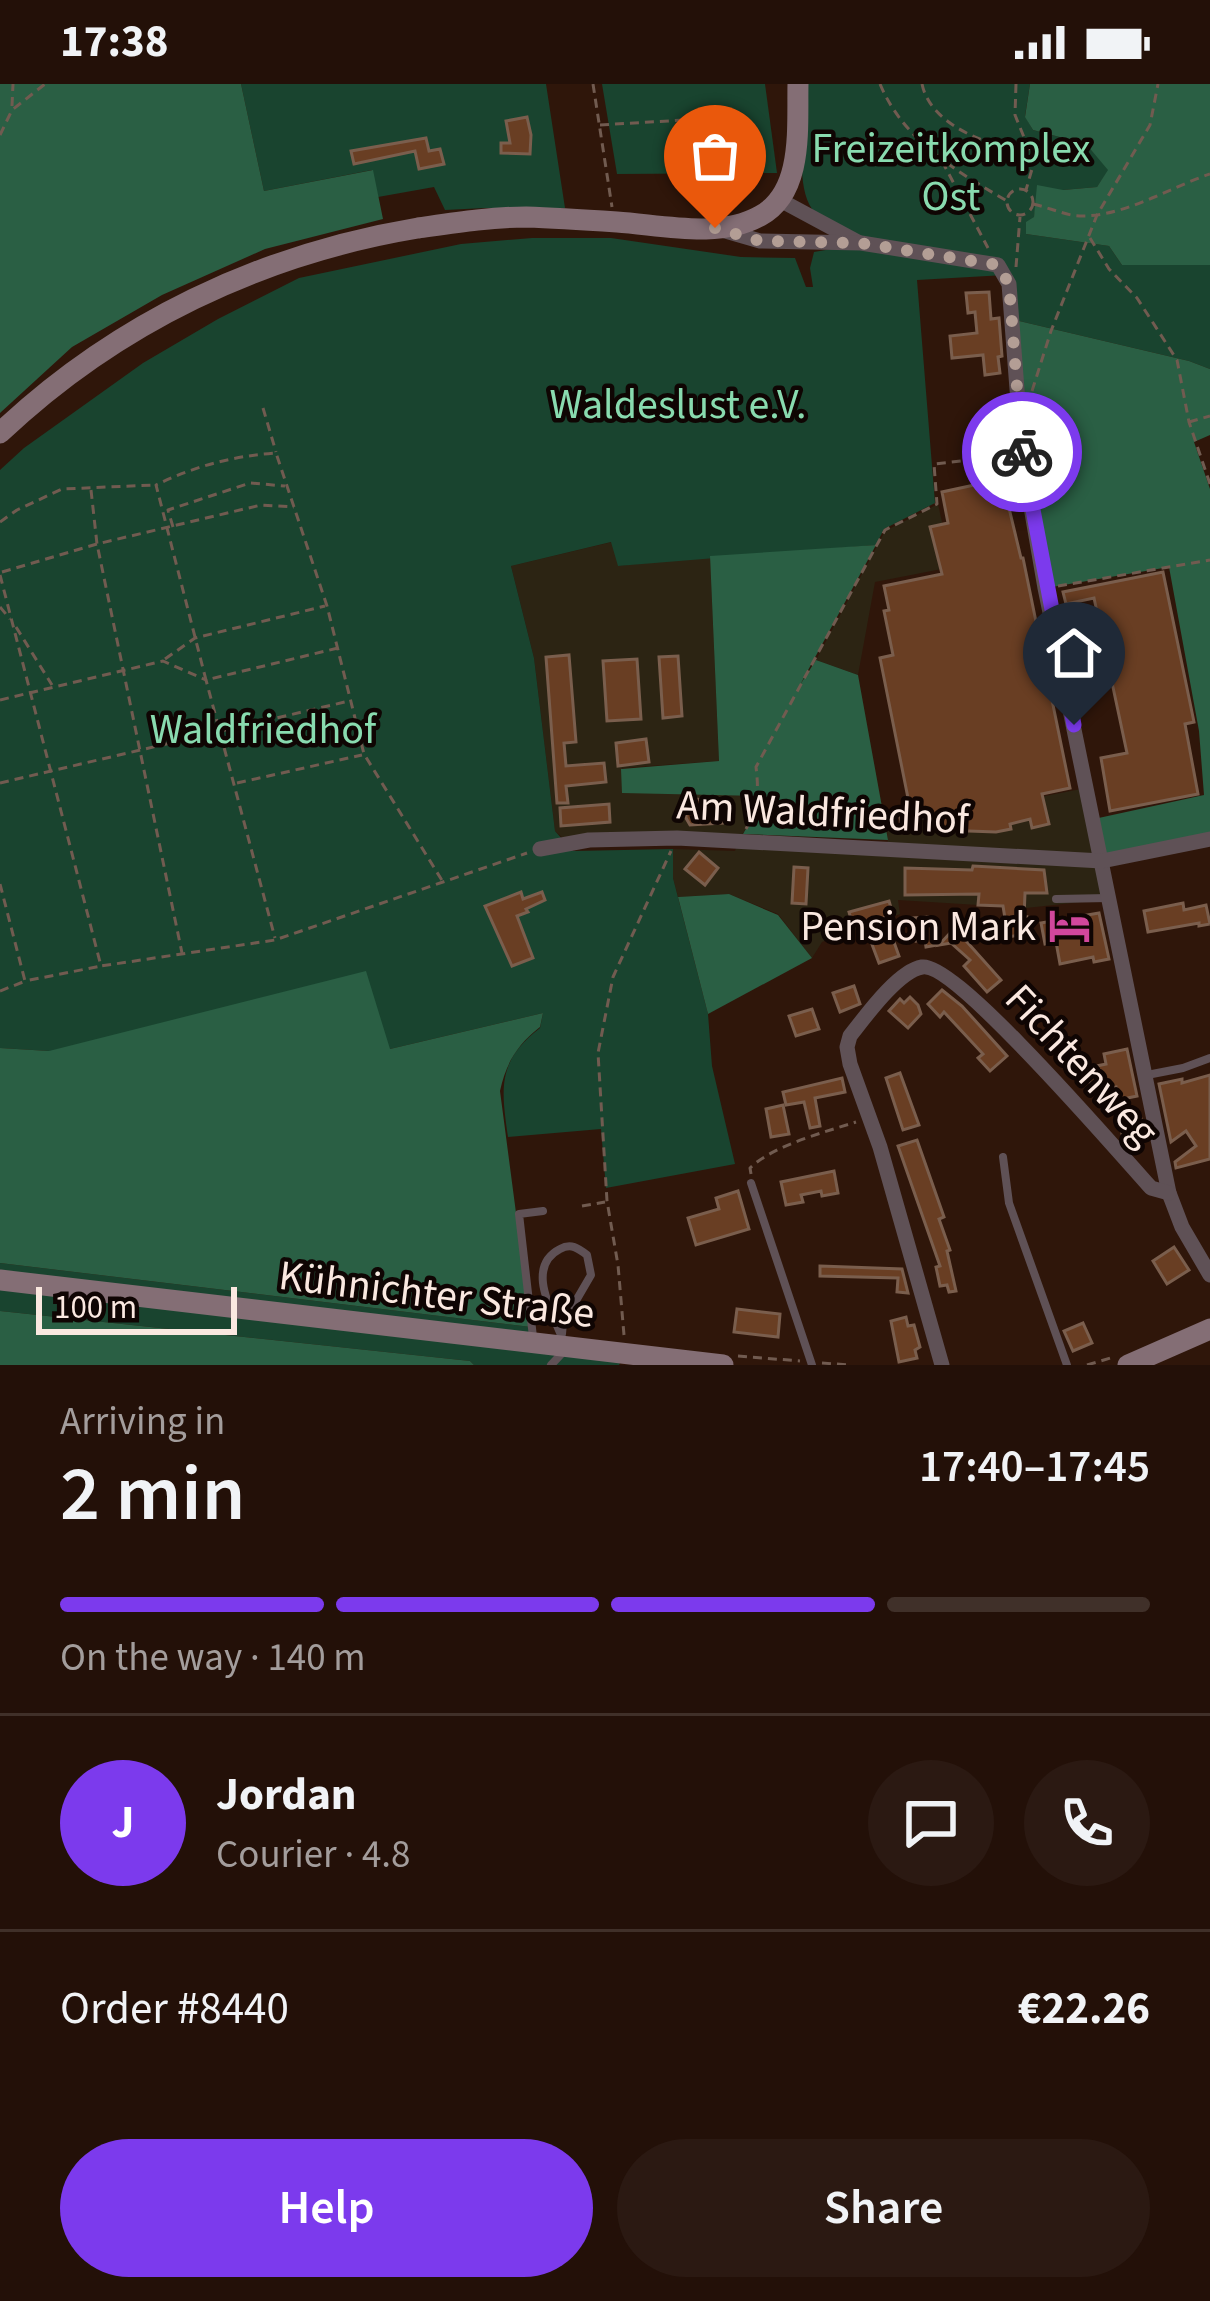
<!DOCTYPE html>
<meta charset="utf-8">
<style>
body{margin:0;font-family:"Source Sans 3",sans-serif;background:#2b1912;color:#f1f3f6;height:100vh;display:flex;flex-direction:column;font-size:45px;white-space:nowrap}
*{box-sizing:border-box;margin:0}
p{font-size:39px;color:#a39d9c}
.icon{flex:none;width:66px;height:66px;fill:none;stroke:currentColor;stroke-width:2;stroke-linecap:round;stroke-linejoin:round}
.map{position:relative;height:1281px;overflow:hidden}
.drawer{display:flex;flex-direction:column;background:#231008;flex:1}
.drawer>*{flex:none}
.scale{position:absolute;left:36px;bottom:30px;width:201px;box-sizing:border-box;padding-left:12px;border:6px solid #fae8e0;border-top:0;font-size:33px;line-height:42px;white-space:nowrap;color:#fae8e0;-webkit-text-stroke:9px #0f0503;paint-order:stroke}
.pin{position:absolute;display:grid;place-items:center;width:102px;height:102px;color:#fff;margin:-123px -51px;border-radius:50% 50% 50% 0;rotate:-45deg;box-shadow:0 0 12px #0007}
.pin .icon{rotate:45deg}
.courier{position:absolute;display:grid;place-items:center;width:120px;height:120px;margin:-60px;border:9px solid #7c3aed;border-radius:50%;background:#fff;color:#222;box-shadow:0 3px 15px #0007}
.head em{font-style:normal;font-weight:600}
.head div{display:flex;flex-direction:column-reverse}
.head{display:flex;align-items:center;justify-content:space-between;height:204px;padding:0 60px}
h1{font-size:78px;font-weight:600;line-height:90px}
.bar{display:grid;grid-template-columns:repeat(4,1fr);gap:18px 12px;align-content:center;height:144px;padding:0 60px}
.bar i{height:15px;border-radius:9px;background:#403029}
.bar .current{background:#7c3aed}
.bar p{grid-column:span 4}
.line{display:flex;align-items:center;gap:30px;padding:0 60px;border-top:3px solid #403029}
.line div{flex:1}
.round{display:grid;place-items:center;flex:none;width:126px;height:126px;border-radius:63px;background:#2b1912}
.primary-button{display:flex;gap:24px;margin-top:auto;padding:24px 60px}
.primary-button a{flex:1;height:138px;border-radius:72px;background:#7c3aed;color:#fff;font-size:48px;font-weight:600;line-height:138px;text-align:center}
.primary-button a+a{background:#2b1912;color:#f1f3f6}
.status{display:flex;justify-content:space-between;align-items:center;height:84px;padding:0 60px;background:#231008;direction:ltr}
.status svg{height:33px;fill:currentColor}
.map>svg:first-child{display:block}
.commercial{fill:#2c2413}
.green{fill:#19442f}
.forest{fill:#2a5f44}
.building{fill:#693e23;stroke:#7a5e4d;stroke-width:3}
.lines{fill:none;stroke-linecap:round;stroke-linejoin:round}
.path{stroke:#715b50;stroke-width:3;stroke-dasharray:9 6;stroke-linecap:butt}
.lane{stroke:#5f5156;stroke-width:8}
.street{stroke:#5f5156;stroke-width:15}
.secondary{stroke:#846e75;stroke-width:21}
.done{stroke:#b39e95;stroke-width:12;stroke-dasharray:0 21.6}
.route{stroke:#7c3aed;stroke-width:15}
.labels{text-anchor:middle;stroke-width:9;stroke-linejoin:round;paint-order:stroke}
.park-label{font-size:42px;fill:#89dbaf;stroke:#0f0503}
.street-label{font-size:42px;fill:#fae8e0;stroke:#0f0503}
.poi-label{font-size:42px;fill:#fae8e0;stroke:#0f0503;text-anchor:end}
</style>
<div class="status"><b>17:38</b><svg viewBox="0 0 49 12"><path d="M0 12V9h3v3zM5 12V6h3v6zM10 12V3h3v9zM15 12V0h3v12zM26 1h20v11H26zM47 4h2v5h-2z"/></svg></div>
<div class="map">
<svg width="1210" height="1281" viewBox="0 0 1210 1281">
<rect width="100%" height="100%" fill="#2f160a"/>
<g class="commercial">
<polygon points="938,420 952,483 875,498 858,591 816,576 885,447"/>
<polygon points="612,458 619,482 710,472 719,677 622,684 622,708 758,712 756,727 739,756 569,759 555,747 534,574 511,482"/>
<polygon points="1086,704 1109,815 1026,824 898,816 900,830 822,858 812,874 778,830 729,810 678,813 673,794 673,765 735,767 738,758 888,766 887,743"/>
</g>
<g class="green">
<polygon points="241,0 546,0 565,124 485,124 445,126 434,103 378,113 372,86 264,107"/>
<polygon points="602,0 765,0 777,89 617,90"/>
<path d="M808,0H1030L1025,32L1033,46L1086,60L1109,86L1097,103L1063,106L1038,114L1034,133L1026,150L1109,162L1122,181H1210V285L1189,277L1011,235L1005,191L917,196L935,419L884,445L876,461L618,482L611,458L511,482L534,574L555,747L573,767L673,765V794L708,930L712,982L735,1080L606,1104L601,1045L508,1053C501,1004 497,977 540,944L543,929L390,965L49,967L0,964V386L24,364L143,279L218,235L299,194L461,160L532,154H611L741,173L795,174L806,203H813L810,184L814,168L860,160C845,150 823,140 812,125C793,98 806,33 808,0Z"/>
<polygon points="0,1179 531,1243 533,1252 624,1270 619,1281 474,1281 470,1277 0,1227"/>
</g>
<g class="forest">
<polygon points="0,0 241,0 264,107 373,86 383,135 265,165 162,211 72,263 0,329"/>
<polygon points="1030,0 1210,0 1210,181 1122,181 1109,162 1026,150 1026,138 1034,133 1037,101 1063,106 1097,103 1108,86 1086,60 1033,46 1025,33"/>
<polygon points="1011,235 1189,277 1210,285 1210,351 1194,358 1210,405 1210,755 1103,776 1094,735 1204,711 1199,647 1169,483 1046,504"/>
<polygon points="876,461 800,601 816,576 858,591 888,756 743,750 756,727 758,712 622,709 621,685 719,677 710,472"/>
<polygon points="729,810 778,831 812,874 708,930 678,813"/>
<path d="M366,887L390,965L543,929L540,943C517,961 506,979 500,1007L531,1243L0,1179V964L49,967Z"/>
<polygon points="0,1227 470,1277 474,1281 0,1281"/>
</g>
<g class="building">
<polygon points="527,33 531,51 530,70 501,69 501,59 510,59 506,37"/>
<polygon points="426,54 429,67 440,65 444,80 419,85 415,67 354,80 351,67"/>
<polygon points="712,61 712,65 746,63 747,78 684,79 683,62"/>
<polygon points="989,208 991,235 999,234 1002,272 998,273 1000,289 985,291 983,271 952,274 950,252 977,249 975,228 968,229 966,209"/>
<polygon points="1002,395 1021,474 1023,474 1070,704 1042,710 1049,740 1032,744 1030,735 1010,740 1011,745 996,748 942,746 942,730 901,739 899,726 910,724 880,574 893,571 884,527 889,526 884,502 942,490 930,443 948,439 942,408"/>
<polygon points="1163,488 1194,638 1185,640 1198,710 1110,727 1101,674 1127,669 1094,514 1066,520 1063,508"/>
<polygon points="569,571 576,658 564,659 566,682 604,679 606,698 566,702 568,719 557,719 546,573"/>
<polygon points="678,572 682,632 663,634 659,573"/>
<polygon points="637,575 641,635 607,637 603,577"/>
<polygon points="646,655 649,678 618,682 616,659"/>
<polygon points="686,715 729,716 728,732 723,739 690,741 686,734"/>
<polygon points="609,720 610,738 561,742 560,724"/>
<polygon points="699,768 718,784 705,801 685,785"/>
<polygon points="973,782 1044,786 1047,809 1025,809 1024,834 1027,833 1030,849 1008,853 1003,822 978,821 979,810 905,811 905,784 972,786"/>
<polygon points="794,783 808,784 806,820 792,819"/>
<polygon points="521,808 523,815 542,808 545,816 526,825 528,828 517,832 533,874 512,882 485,822"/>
<polygon points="889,817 893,831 885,833 899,872 879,879 864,839 853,842 849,828"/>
<polygon points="1183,819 1184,826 1206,821 1210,840 1199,842 1199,839 1148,848 1144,827"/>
<polygon points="1099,829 1109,875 1094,878 1093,873 1060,880 1056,858 1045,860 1041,839"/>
<polygon points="928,833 929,839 934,838 937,861 926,863 925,856 916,857 913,834"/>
<polygon points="961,837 975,849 967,858 1001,896 987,908 964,882 970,876 951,859 939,861"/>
<polygon points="854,902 860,920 840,928 833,909"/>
<polygon points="942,906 962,922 1007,972 990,987 978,974 983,970 944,928 940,933 928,920"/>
<polygon points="910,913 918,921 921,930 908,944 889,927 900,915 904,919"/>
<polygon points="812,925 819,945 796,952 789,932"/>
<polygon points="1127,965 1137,1012 1118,1016 1116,1003 1092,1008 1087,984 1106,980 1104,970"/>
<polygon points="900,989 919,1041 903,1046 886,994"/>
<polygon points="1210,991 1210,1075 1176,1084 1175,1078 1196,1062 1186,1047 1171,1058 1159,1000 1182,995 1182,999"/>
<polygon points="842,994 845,1008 815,1014 820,1042 810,1044 804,1018 786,1021 783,1008"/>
<polygon points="783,1021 789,1050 771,1053 766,1025"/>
<polygon points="1141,1035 1145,1054 1136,1055 1137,1062 1131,1063 1123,1055 1120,1039"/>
<polygon points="917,1056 944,1133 939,1135 950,1166 947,1167 956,1207 949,1208 947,1201 940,1202 936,1183 940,1182 898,1062"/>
<polygon points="834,1087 838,1109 822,1112 821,1107 801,1111 803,1118 786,1121 781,1098"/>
<polygon points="738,1107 749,1145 696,1161 688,1134 719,1125 716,1114"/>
<polygon points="1174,1163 1189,1186 1167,1200 1153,1177"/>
<polygon points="820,1182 902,1185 908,1209 897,1208 898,1194 820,1192"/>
<polygon points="737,1225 780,1230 778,1253 734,1248"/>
<polygon points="906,1233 908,1242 914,1241 920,1263 915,1266 917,1274 899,1278 891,1237"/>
<polygon points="1083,1239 1092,1259 1073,1267 1064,1247"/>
</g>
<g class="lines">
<g class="path">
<polyline points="593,0 612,123"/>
<path d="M880,0C904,57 956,87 1007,117"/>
<path d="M922,0C931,43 992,63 1030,68"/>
<polyline points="1016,0 1015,31 1034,78 1026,106"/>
<polyline points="12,22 13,0"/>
<polyline points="600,41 718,34"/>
<polyline points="0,51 12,26 45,0"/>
<polyline points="942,77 988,164"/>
<circle cx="1020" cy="118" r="13"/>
<path d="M1033,120C1046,123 1058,128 1071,131C1115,138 1168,104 1210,90"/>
<polyline points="1090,154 1109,185 1137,214 1177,276 1189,338 1210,400"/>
<polyline points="1016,183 1020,133"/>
<polyline points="1032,307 1051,247 1097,131 1150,41 1158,0"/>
<polyline points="263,324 276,368"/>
<polyline points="1189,338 1210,332"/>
<polyline points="91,406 97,460 182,869"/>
<polyline points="0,438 17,426 62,405 154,401"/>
<polyline points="173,443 168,426 250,399 285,402"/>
<polyline points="2,488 97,460 261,421 294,423"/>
<polyline points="0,491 101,882 275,856 527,769"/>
<polyline points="1058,502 1210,476"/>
<polyline points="0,523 10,535"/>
<polyline points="16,543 52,601"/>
<path d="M338,564L206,596L156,401C195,382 233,372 276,369L327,522L364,670L443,798"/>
<polyline points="165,575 195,554 325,522"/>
<polyline points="0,616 163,577 206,596 275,854"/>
<polyline points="0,699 349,617"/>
<polyline points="237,699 362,671"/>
<path d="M746,745C758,723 759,707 756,683L885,446L937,420L934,380L1008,372"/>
<polyline points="0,800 25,897 101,882"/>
<polyline points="0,907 23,898"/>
<path d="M751,1090L750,1084C774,1061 825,1048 856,1038"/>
<polyline points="582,1122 605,1118"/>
<polyline points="624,1251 618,1181 607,1117 598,969 613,893 671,767"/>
<polyline points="738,1272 800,1277"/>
<polyline points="822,1279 850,1281"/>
<polyline points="1087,1281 1114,1273"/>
</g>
<g class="lane">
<polyline points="1056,815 1108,814"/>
<polyline points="1147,991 1183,984 1210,974"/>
<polyline points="1003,1073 1009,1119 1067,1281"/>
<polyline points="751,1099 812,1281"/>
<polyline points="533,1253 519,1130 543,1127"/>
<path d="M551,1281L566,1265C559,1238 521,1185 560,1165C571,1159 578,1164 587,1171L591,1191L563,1239L562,1250"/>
</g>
<g class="street">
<polyline points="780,116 858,158"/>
<polyline points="722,146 760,157 861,159 998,181 1009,200 1022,371 1045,504 1169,1109 1182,1143 1210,1191"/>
<polyline points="540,765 589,756 677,754 1102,777 1210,755"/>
<path d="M942,1281L880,1063L850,980L847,963L850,952C865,933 898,887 922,883C955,877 1121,1071 1151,1104L1169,1109"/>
</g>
<g class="secondary">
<path d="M0,349C116,239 261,170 418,144C453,139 490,133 526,133C556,134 587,136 617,138C662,141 719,155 760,132C804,108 797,44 798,0"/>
<polyline points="0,1196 723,1281"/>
<polyline points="1128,1281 1210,1245"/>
</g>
</g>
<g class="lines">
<polyline class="done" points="715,144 760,157 860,159 998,181 1009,200 1022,368"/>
<polyline class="route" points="1022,368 1074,641"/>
</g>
<defs>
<symbol id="hotel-bare" viewBox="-9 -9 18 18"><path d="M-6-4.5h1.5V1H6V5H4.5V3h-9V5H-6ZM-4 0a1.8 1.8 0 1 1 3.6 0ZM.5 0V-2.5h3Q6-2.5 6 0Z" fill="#d1479c" stroke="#0f0503" stroke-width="2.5" paint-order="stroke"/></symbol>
</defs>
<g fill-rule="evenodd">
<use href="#hotel-bare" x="1040" y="812" width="59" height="59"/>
</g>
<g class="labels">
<g class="park-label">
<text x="951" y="78">Freizeitkomplex<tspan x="951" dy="48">Ost</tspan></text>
<text x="678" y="334">Waldeslust e.V.</text>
<text x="263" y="659">Waldfriedhof</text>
</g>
<g class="street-label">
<text transform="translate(823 727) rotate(3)" y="15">Am Waldfriedhof</text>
<text transform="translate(1083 980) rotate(47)" y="15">Fichtenweg</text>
<text transform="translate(437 1209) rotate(7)" y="15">Kühnichter Straße</text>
</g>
<g class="poi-label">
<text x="1036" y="856">Pension Mark</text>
</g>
</g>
</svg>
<div class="scale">100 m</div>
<div class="pin" style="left:715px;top:144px;background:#ea580c"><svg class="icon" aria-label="bag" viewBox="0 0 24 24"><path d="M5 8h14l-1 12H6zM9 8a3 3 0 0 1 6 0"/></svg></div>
<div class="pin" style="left:1074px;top:641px;background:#1f2937"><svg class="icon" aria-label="home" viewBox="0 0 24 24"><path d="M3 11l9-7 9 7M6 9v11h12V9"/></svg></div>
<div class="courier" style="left:1022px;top:368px"><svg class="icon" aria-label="bike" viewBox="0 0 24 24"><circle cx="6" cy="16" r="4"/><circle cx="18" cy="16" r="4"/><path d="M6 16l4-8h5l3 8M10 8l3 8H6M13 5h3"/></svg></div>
</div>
<section class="drawer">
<div class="head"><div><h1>2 min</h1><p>Arriving in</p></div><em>17:40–17:45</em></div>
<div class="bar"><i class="current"></i><i class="current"></i><i class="current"></i><i></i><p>On the way · 140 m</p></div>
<div class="line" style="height:216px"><b class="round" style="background:#7c3aed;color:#fff">J</b><div><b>Jordan</b><p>Courier · 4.8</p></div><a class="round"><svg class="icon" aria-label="chat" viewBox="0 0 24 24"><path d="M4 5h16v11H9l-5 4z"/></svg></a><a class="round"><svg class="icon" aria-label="phone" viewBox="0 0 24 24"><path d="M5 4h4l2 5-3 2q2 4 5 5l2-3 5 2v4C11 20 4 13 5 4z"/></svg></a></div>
<div class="line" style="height:156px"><div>Order #8440</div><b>€22.26</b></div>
<div class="primary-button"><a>Help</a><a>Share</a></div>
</section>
